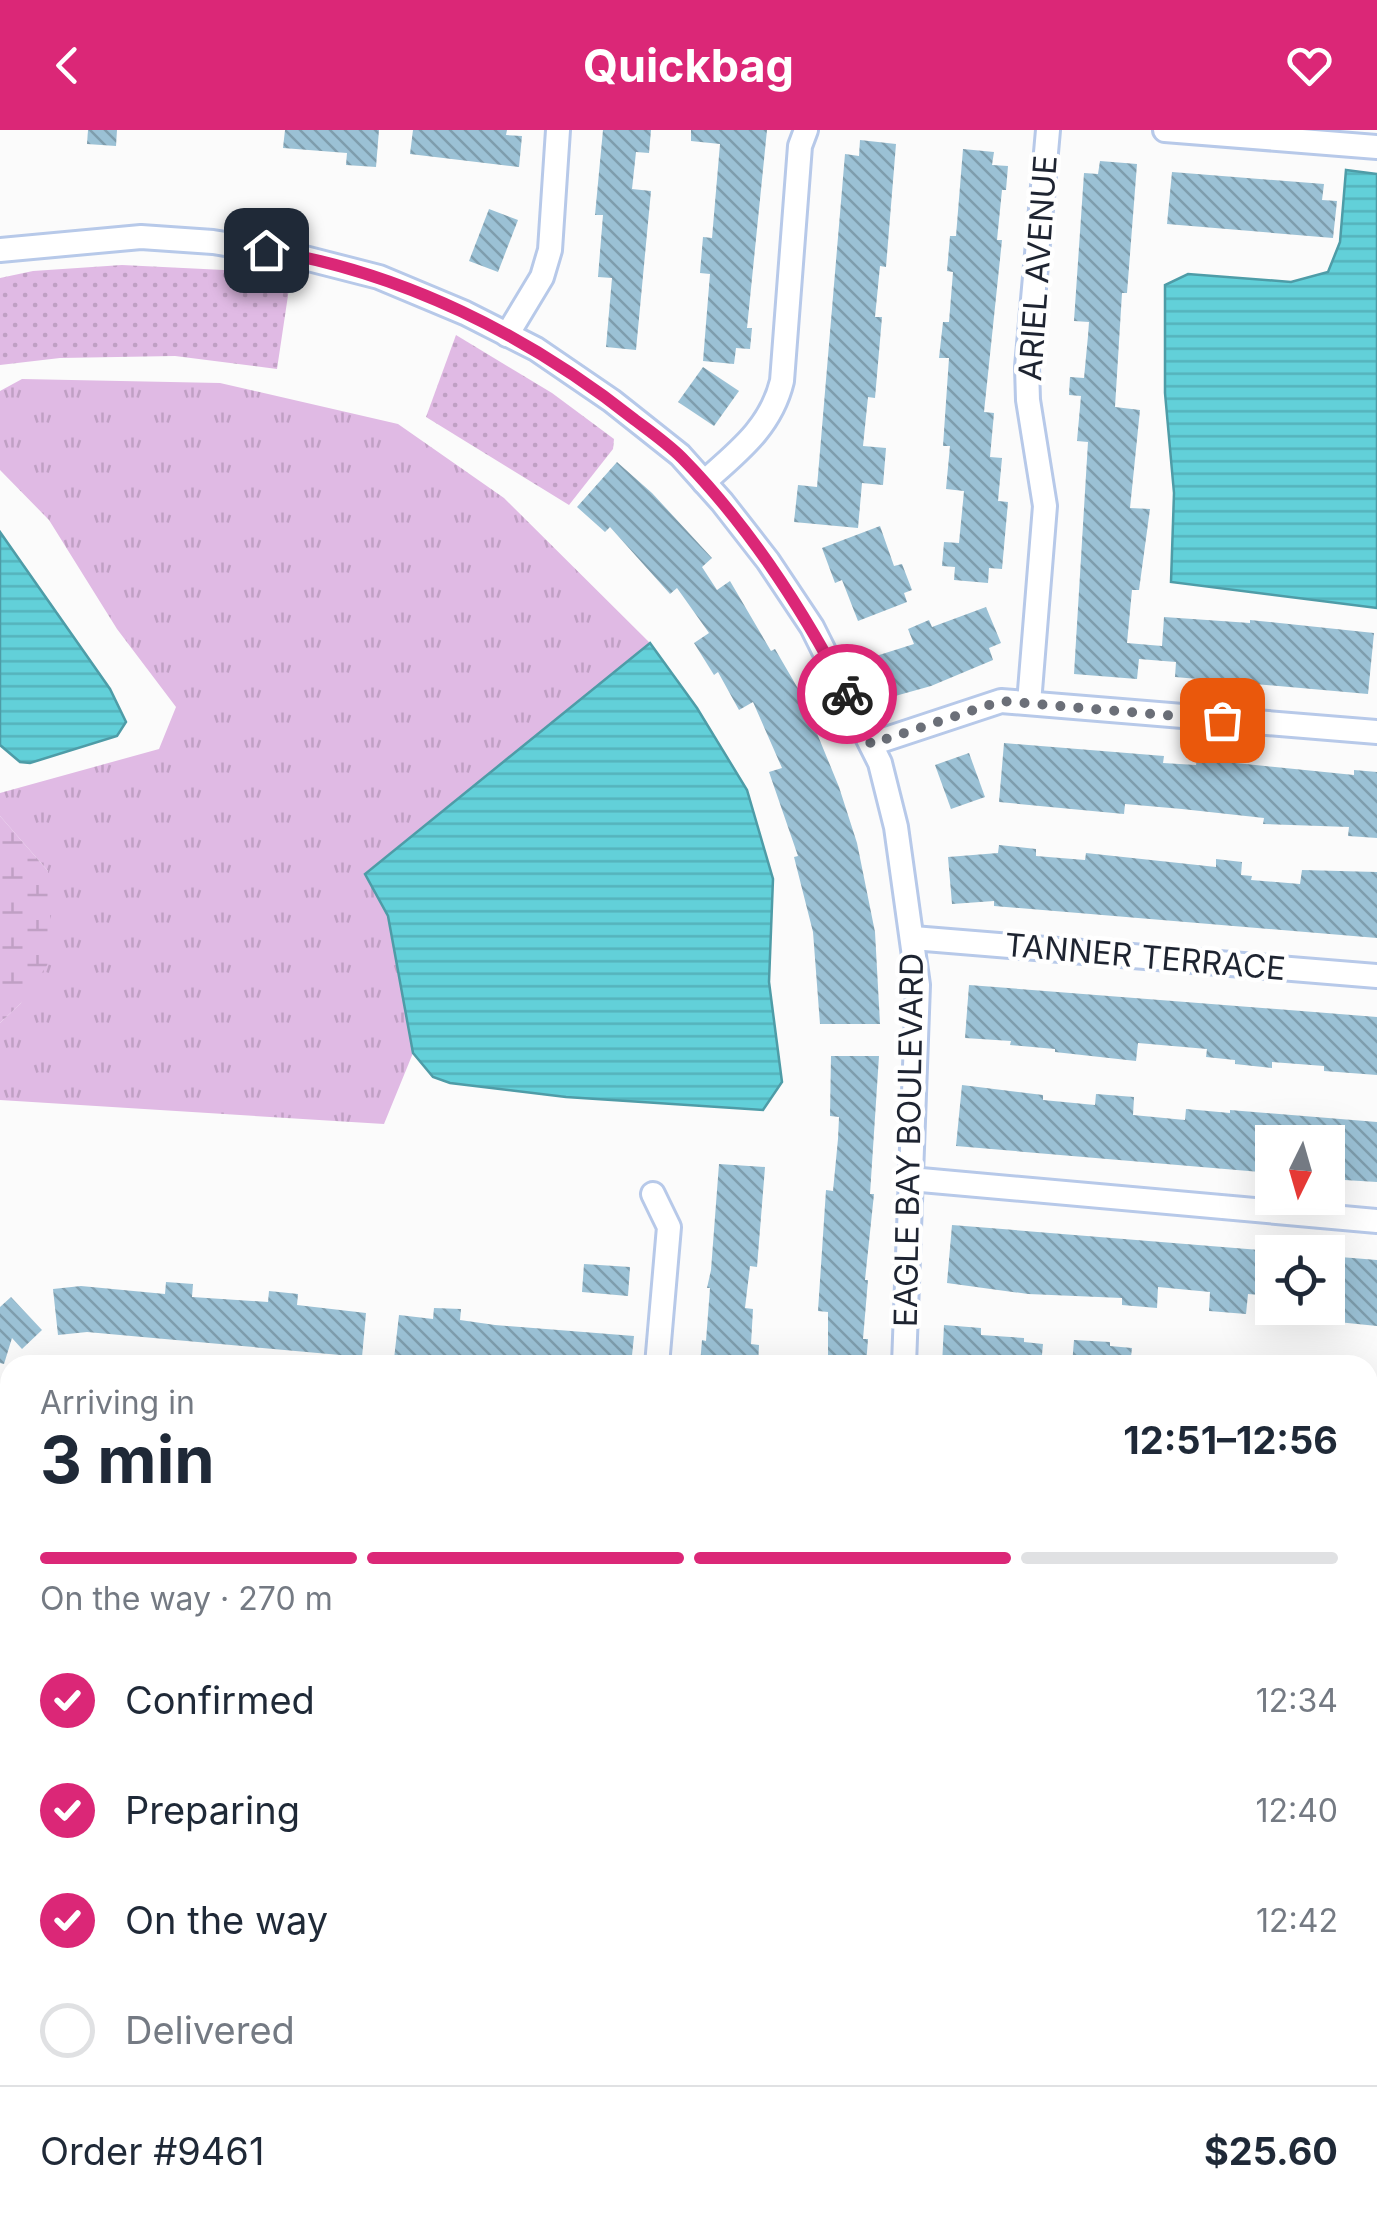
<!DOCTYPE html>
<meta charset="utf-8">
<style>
body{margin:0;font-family:Inter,sans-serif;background:#f6f6f7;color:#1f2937;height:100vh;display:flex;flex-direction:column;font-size:38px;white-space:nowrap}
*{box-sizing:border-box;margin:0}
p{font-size:32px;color:#747a83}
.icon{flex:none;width:55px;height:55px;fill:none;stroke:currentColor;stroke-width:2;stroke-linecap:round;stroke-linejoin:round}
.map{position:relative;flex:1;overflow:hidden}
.details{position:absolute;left:0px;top:1225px;width:1378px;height:882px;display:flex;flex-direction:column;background:#fff;border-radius:30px 30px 0 0;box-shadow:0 10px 40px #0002}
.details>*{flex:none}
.needle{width:65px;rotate:185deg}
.buttons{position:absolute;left:1255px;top:995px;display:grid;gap:20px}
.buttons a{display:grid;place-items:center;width:90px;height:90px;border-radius:0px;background:#fff;box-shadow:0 10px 40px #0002;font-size:50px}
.pin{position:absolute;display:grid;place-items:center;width:85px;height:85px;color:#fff;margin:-42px;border-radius:20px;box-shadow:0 5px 15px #0006}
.courier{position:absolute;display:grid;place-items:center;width:100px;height:100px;margin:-50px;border:8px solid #db2777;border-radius:50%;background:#fff;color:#222;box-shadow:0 2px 12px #0007}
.summary em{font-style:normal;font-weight:700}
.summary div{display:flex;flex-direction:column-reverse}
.summary{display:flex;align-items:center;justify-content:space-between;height:170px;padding:0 40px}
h1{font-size:65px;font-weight:700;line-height:75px}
.bar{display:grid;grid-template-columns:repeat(4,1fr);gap:15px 10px;align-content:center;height:120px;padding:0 40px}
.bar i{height:12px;border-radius:8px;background:#e0e1e3}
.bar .on{background:#db2777}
.bar p{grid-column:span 4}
.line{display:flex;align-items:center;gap:25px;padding:0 40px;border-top:2px solid #e0e1e3}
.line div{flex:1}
ol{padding:0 40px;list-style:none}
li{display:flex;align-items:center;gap:30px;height:110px}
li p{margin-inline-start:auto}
li .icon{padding:10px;border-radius:50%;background:#db2777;color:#fff;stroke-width:4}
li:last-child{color:#747a83}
li i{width:55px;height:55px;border:5px solid #e0e1e3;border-radius:50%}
header{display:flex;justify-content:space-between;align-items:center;height:130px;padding:0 40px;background:#db2777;color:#fff;font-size:45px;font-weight:700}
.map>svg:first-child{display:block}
.grass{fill:url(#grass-tufts)}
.wetland{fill:url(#wetland-marsh)}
.park{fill:url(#park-dots)}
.water{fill:url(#water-rules);stroke:#4e9ca7;stroke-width:2.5}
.building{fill:url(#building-back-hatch)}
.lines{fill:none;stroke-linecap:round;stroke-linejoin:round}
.minor-casing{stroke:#b7c9e9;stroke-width:28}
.minor{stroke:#fff;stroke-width:22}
.done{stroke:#6b6f78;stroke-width:10;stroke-dasharray:0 18}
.route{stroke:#db2777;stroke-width:12}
.labels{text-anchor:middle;stroke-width:9;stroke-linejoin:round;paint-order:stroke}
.street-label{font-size:32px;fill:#1e2431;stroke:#fff}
</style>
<header><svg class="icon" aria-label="back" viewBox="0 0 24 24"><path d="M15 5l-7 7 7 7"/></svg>Quickbag<svg class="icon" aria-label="heart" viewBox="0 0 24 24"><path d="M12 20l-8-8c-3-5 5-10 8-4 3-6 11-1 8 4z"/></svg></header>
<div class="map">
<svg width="1377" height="2106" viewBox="0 0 1377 2106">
<defs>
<pattern id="grass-tufts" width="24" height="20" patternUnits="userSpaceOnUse" patternTransform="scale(2.5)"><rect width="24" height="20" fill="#e0bae4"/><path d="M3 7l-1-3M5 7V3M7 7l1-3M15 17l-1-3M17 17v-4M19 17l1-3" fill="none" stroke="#c0a0c4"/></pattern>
<pattern id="wetland-marsh" width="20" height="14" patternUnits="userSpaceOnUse" patternTransform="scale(2.5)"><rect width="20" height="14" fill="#e0bae4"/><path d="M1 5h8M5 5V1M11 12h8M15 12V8" fill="none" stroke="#c0a0c4"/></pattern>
<pattern id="park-dots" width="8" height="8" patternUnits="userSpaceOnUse" patternTransform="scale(2.5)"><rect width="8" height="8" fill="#e0bae4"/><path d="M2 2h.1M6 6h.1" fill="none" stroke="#c0a0c4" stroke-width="1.8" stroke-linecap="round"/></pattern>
<pattern id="water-rules" width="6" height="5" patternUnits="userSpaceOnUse" patternTransform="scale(2.5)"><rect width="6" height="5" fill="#62d0d9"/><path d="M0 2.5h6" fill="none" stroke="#55b2bb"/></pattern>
<pattern id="building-back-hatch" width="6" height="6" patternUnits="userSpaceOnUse" patternTransform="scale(2.5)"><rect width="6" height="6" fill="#9bc1d5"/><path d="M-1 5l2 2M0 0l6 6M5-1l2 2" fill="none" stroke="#7e9dad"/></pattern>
</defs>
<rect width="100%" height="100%" fill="#fbfbfb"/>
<polygon class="grass" points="22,249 220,253 398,294 504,368 650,513 365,743 388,786 413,923 384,994 0,970 0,893 21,873 48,741 0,686 0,663 159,619 176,577 117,499 49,390 0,340 0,261"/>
<polygon class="wetland" points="0,686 48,741 52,828 21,873 0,893"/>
<g class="park">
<polygon points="122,135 224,140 290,152 277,239 175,226 60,228 0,235 0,148 33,141"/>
<polygon points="456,205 552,263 614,309 613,319 569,375 426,287"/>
</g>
<g class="water">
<polygon points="1346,40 1377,44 1377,478 1171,452 1174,363 1165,263 1165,155 1188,144 1291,152 1328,142 1340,112"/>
<polygon points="0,402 110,559 126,592 117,606 30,633 20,632 0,615"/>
<polygon points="650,513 697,578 747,660 773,749 769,852 782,952 763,980 566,967 450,953 433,947 413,923 388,786 365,744"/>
</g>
<g class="building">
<polygon points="88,0 117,0 116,16 87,14"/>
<polygon points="285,0 379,0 376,37 346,35 347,23 283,18"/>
<polygon points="413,0 507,0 506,5 522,6 519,37 410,24"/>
<polygon points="603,0 651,0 649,23 636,22 632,59 651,61 636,220 606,217 612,148 598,147 603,85 595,85"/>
<polygon points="691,0 767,0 747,198 752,198 750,219 736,218 734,234 703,231 710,144 700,143 703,107 712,108 720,14 691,11"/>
<polygon points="860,10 896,14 886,137 880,136 875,187 882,187 875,268 868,267 863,316 886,318 883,355 862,353 858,398 794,392 798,355 817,357 845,24 859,26"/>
<polygon points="963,19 994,22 992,35 1008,36 1006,60 1002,60 997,110 1002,110 984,282 994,283 990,327 1002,328 998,371 1008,372 1002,439 989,438 988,453 954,450 955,437 942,436 944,412 959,413 964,361 946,359 950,316 943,316 949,228 939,228 943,192 949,192 953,142 947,141 950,106 956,106"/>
<polygon points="1100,31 1137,34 1127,163 1122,163 1115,277 1140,280 1130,378 1150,379 1139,460 1132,460 1127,513 1162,516 1164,487 1250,493 1250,490 1374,503 1368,564 1175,547 1176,532 1139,529 1137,549 1074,544 1088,312 1077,311 1081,266 1069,265 1070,247 1084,248 1088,206 1089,192 1074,191 1084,43 1098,44"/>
<polygon points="1172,42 1324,54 1322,70 1337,71 1333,108 1167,94"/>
<polygon points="489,79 518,90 498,142 469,131"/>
<polygon points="703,237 739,261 714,296 678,272"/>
<polygon points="617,332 652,363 712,428 702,437 717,460 730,451 771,521 775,519 800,562 839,657 857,713 875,802 880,894 820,894 813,802 794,727 798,726 769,642 782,638 753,572 739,580 718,542 714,545 694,513 709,503 677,458 670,464 610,397 605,402 577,377"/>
<polygon points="880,396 894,436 902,434 912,460 904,463 907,472 858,491 842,450 835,453 822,418"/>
<polygon points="986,477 1001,513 989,518 993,530 931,556 888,568 876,526 914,514 908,499 929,490 932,497"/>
<polygon points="1004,613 1164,626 1163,633 1196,635 1197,629 1354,645 1354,640 1377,642 1377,708 1348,706 1349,697 1263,694 1264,688 1182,679 1125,674 1124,684 999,672"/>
<polygon points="969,623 985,667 951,679 935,635"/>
<polygon points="999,715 1036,719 1036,726 1085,730 1086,723 1216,737 1216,729 1242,732 1241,745 1252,746 1251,750 1300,754 1302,740 1377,742 1377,808 994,776 994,771 952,774 948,727 998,723"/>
<polygon points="969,855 1377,887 1377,945 1324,941 1324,936 1272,932 1272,938 1235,934 1235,930 1206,927 1207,919 1138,913 1136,931 1055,922 1055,919 1010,915 1011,911 965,908"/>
<polygon points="831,926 879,926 870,1064 874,1064 865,1150 868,1150 863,1209 868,1209 866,1235 828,1235 828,1182 818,1181 826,1060 833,1061 838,1009 839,987 830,986"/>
<polygon points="962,955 1043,965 1043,970 1095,975 1096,964 1134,967 1133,985 1185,990 1186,979 1230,983 1230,980 1377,992 1377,1052 1328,1049 1328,1012 1272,1012 1272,1043 956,1016"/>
<polygon points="719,1034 765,1037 757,1137 750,1136 745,1178 753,1179 751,1214 759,1215 758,1235 700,1235 702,1210 706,1211 710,1158 707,1158 711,1140"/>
<polygon points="952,1095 1272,1121 1272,1166 1248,1164 1246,1184 1209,1181 1210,1162 1158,1157 1157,1178 1122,1175 1122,1168 1028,1164 947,1153"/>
<polygon points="1328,1126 1377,1130 1377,1196 1328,1191"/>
<polygon points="584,1134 630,1137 628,1166 582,1162"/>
<polygon points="166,1152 193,1154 192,1167 268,1172 269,1161 298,1164 297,1175 366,1183 362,1227 87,1202 58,1205 53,1159 81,1156 165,1164"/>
<polygon points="11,1167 42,1200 22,1219 12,1208 4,1234 0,1233 0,1177"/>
<polygon points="434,1178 461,1179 460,1190 495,1195 634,1206 631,1235 443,1235 394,1229 399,1185 433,1189"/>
<polygon points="944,1195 981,1198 981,1205 1024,1208 1024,1212 1043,1214 1041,1235 942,1235"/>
<polygon points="1074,1210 1110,1212 1110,1216 1132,1218 1130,1235 1072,1235"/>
</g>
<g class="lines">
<defs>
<g id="minor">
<polyline points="1165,0 1377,17"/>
<polyline points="0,120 141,107 213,112 293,125 379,147 465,183 536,219 612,271 680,325 722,372 768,431 812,497 880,633 896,697 918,855 904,1235"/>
<polyline points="507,205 542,147 550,120 558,0"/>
<path d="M704,352C738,322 771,297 782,251L800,16L806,0"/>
<polyline points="1029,573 1045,376 1028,270 1027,237 1048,0"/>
<polyline points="871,614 1001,571 1377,602"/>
<polyline points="913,808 1377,846"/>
<polyline points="910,1049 1377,1091"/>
<polyline points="653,1064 669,1097 657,1235"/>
<polyline points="1368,1333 1377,1334"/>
<polyline points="1368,1578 1377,1580"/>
<polyline points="0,1616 10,1521"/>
<polyline points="0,1722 10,1723"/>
<polyline points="1368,1833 1377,1836"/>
<polyline points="0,1938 10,1940"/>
<polyline points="1368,2080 1377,2081"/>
<polyline points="20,2098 131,2106"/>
<polyline points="906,2106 908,2098"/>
</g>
</defs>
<use href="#minor" class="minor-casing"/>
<use href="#minor" class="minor"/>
</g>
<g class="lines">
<polyline class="done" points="847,564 871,614 1001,571 1222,590"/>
<path class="route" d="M266,120C402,142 528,205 635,290C651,302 668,314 682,328C750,397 802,478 847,564"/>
</g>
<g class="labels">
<g class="street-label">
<text transform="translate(1038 138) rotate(-86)" y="11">ARIEL AVENUE</text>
<text transform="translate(1145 827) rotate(5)" y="11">TANNER TERRACE</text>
<text transform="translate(909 1010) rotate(-89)" y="11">EAGLE BAY BOULEVARD</text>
</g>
</g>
</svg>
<div class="buttons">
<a><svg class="needle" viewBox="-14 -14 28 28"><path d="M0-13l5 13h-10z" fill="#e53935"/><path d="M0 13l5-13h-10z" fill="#747a83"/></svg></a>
<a><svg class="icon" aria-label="locate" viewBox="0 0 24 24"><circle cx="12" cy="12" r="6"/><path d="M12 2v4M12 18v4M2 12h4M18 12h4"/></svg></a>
</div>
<div class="pin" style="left:1222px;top:590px;background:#ea580c"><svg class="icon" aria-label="bag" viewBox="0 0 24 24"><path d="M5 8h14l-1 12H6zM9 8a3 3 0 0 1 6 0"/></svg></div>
<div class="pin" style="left:266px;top:120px;background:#1f2937"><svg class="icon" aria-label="home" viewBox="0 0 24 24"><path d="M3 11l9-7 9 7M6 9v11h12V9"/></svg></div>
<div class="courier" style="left:847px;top:564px"><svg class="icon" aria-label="bike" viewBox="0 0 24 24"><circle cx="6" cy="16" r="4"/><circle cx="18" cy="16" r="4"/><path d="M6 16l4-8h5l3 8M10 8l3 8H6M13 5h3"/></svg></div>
<section class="details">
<div class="summary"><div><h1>3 min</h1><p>Arriving in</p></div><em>12:51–12:56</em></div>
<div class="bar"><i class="on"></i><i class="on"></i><i class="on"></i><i></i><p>On the way · 270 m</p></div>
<ol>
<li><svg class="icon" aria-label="check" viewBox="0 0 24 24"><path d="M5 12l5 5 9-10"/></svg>Confirmed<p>12:34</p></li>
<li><svg class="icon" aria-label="check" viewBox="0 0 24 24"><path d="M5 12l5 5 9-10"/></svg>Preparing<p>12:40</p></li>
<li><svg class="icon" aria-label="check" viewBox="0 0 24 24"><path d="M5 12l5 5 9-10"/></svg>On the way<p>12:42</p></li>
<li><i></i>Delivered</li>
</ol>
<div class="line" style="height:130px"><div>Order #9461</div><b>$25.60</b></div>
</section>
</div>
